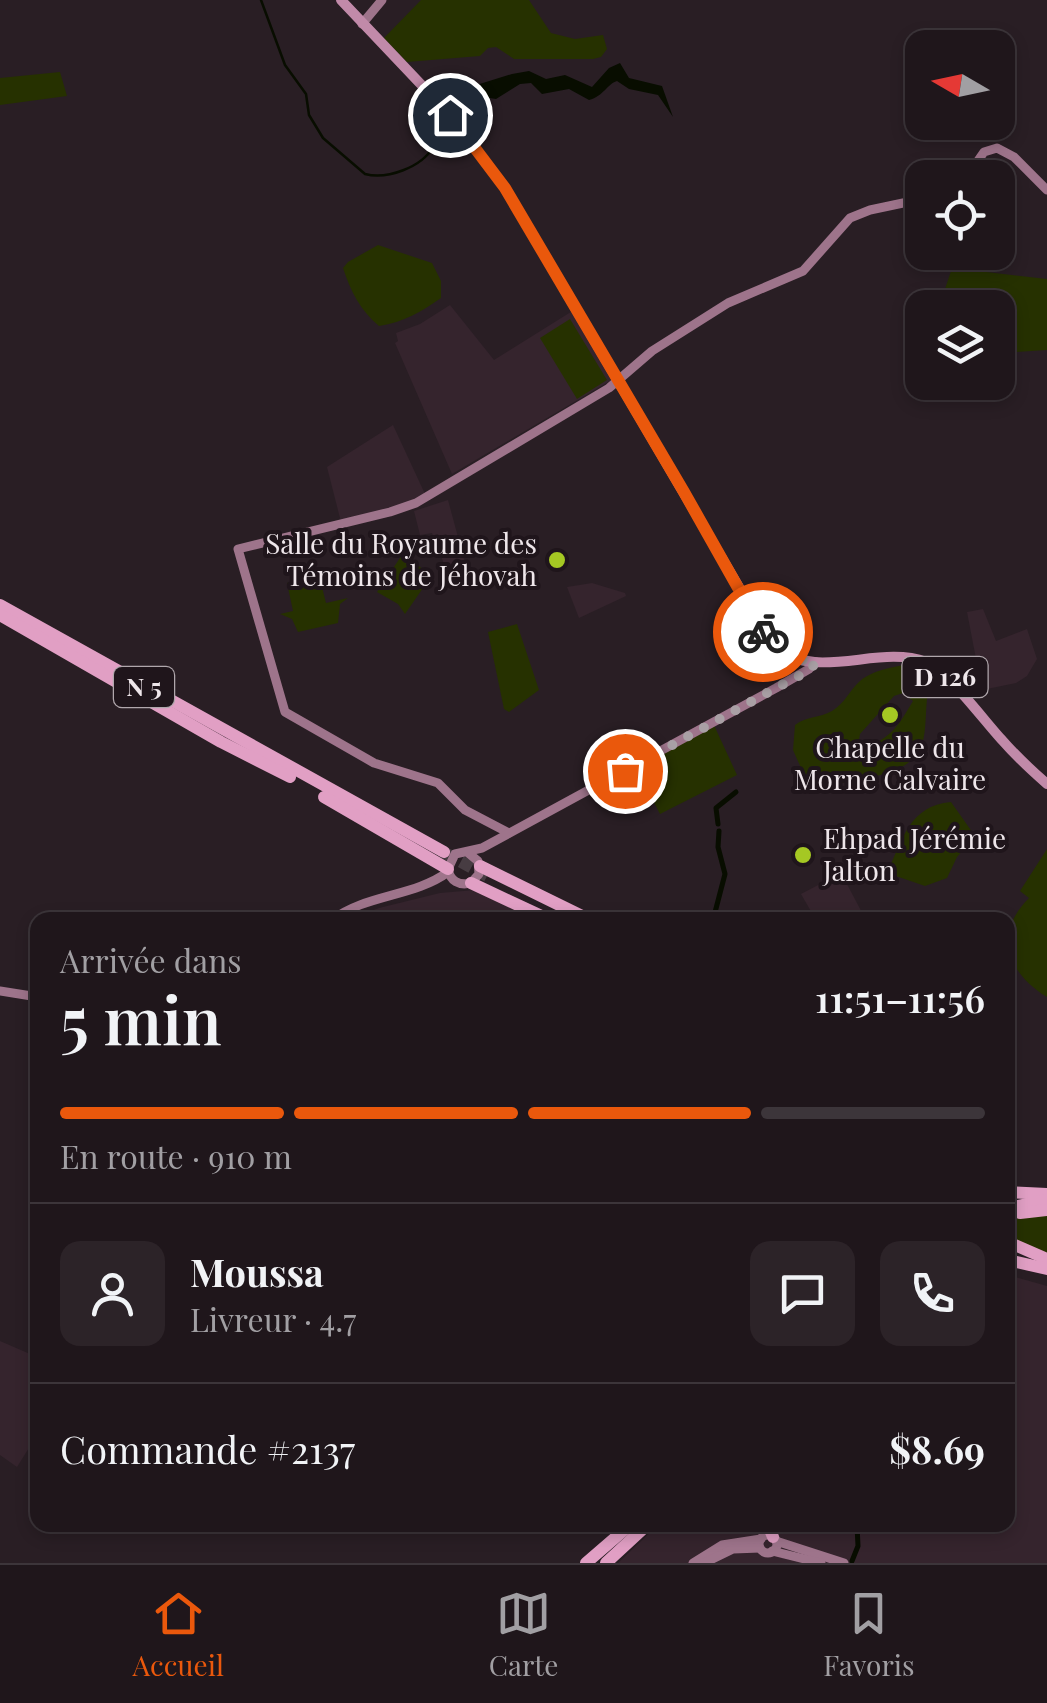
<!DOCTYPE html>
<html lang="fr">
<meta charset="utf-8">
<style>
body{margin:0;font-family:"Playfair Display",serif;background:#2c2328;color:#f1f3f6;height:100vh;display:flex;flex-direction:column;font-size:38px;white-space:nowrap}
*{box-sizing:border-box;margin:0}
p{font-size:32px;color:#a19fa3}
.icon{flex:none;width:55px;height:55px;fill:none;stroke:currentColor;stroke-width:2;stroke-linecap:round;stroke-linejoin:round}
.map{position:relative;flex:1;overflow:hidden}
.panel{position:absolute;left:30px;top:912px;width:985px;height:620px;display:flex;flex-direction:column;background:#1f161b;border-radius:20px;box-shadow:0 5px 15px #0003,0 0 0 2px #3c353a}
.panel>*{flex:none}
.needle{width:65px;rotate:279deg}
.tools{position:absolute;left:905px;top:30px;display:grid;gap:20px}
.tools a{display:grid;place-items:center;width:110px;height:110px;border-radius:20px;background:#1f161b;box-shadow:0 5px 15px #0003,0 0 0 2px #3c353a;font-size:50px}
.pin{position:absolute;display:grid;place-items:center;width:85px;height:85px;color:#fff;margin:-42px;border:5px solid #fff;border-radius:50%;box-shadow:0 2px 10px #0007}
.courier{position:absolute;display:grid;place-items:center;width:100px;height:100px;margin:-50px;border:8px solid #ea580c;border-radius:50%;background:#fff;color:#222;box-shadow:0 2px 12px #0007}
.headline em{font-style:normal;font-weight:600}
.headline div{display:flex;flex-direction:column-reverse}
.headline{display:flex;align-items:center;justify-content:space-between;height:170px;padding:0 30px}
h1{font-size:65px;font-weight:600;line-height:75px}
.bar{display:grid;grid-template-columns:repeat(4,1fr);gap:15px 10px;align-content:center;height:120px;padding:0 30px}
.bar i{height:12px;border-radius:8px;background:#3c353a}
.bar .current{background:#ea580c}
.bar p{grid-column:span 4}
.line{display:flex;align-items:center;gap:25px;padding:0 30px;border-top:2px solid #3c353a}
.line div{flex:1}
.round{display:grid;place-items:center;flex:none;width:105px;height:105px;border-radius:20px;background:#2c2328}
.dock{display:flex;justify-content:space-around;align-items:center;height:140px;border-top:2px solid #3c353a;background:#1f161b;font-size:28px;color:#a19fa3}
.dock a{display:grid;justify-items:center;gap:5px}
.dock .current{color:#ea580c}
.map>svg:first-child{display:block}
.built{fill:#35242d}
.green{fill:#263100;fill-rule:evenodd}
.water{fill:#080d00}
.lines{fill:none;stroke-linecap:round;stroke-linejoin:round}
.stream{stroke:#080d00;stroke-width:2.5}
.canal{stroke:#080d00;stroke-width:5}
.highway-tunnel{stroke:#473c42;stroke-width:12;stroke-dasharray:12 6;stroke-linecap:butt}
.secondary{stroke:#9e748b;stroke-width:9}
.primary{stroke:#c18aa9;stroke-width:10}
.highway{stroke:#e19fc4;stroke-width:12}
.done{stroke:#a9a0a5;stroke-width:10;stroke-dasharray:0 18}
.route{stroke:#ea580c;stroke-width:12}
.poi-dot{fill:#a5c823;stroke:#1f151b;stroke-width:4}
.labels{text-anchor:middle;stroke-width:8;stroke-linejoin:round;paint-order:stroke}
.shield{fill:#1f151b;stroke:#b0a7ac;stroke-width:2.5}
.shield-label{font-size:25px;font-weight:bold;fill:#eee6ea}
.poi-label{font-size:28px;fill:#eee6ea;stroke:#1f151b;text-anchor:end}
</style>
<div class="map">
<svg width="1047" height="1563" viewBox="0 0 1047 1563">
<rect width="100%" height="100%" fill="#291e24"/>
<g class="built">
<polygon points="450,305 494,360 574,310 615,378 452,474 395,343 398,341 396,333 420,324"/>
<polygon points="393,425 425,494 403,505 341,522 327,467"/>
<polygon points="448,500 465,563 446,569 432,533 420,535 414,511"/>
<polygon points="592,583 625,593 626,596 579,618 567,587"/>
<polygon points="983,609 996,641 1027,629 1037,659 1027,676 1016,683 982,690 967,612"/>
<polygon points="841,873 866,920 816,920 801,894"/>
<polygon points="475,890 544,920 347,920 379,908 440,893"/>
<polygon points="1008,1275 1047,1286 1047,1563 618,1563 658,1525 1008,1525"/>
<polygon points="0,1341 37,1357 37,1435 17,1467 0,1455"/>
</g>
<g class="green">
<polygon points="421,0 529,0 551,33 575,39 603,35 607,49 601,57 593,59 514,59 496,47 488,48 480,56 407,62 384,38"/>
<polygon points="60,72 67,96 0,105 0,78"/>
<path d="M378,245L432,263L441,281V298C421,312 404,322 379,326C360,310 351,292 343,268L348,262Z"/>
<polygon points="952,268 1047,279 1047,350 998,353 998,308 939,307"/>
<polygon points="570,319 607,380 577,399 540,338"/>
<polygon points="402,555 432,575 405,614 398,604 377,592"/>
<polygon points="319,575 326,603 348,598 340,604 338,623 298,632 292,619 280,614 293,611 287,583"/>
<polygon points="517,624 539,690 509,712 504,709 488,632"/>
<path d="M914,663L932,670C916,730 946,762 867,778C843,783 827,787 805,777L793,750L795,725C807,716 819,718 832,711C845,703 849,691 860,681C874,669 896,667 914,663ZM903,693L913,701C901,721 890,742 865,745L859,740L860,734L894,696Z"/>
<polygon points="713,723 737,775 660,814 635,766"/>
<path d="M951,802L975,836L957,857L947,878L925,886L887,873C903,839 909,806 951,802Z"/>
<path d="M1047,849V997C1008,973 992,935 1029,898L1020,891Z"/>
<polygon points="1047,1215 1047,1255 1008,1237 1008,1219"/>
</g>
<path class="water" d="M620,63L629,78L662,86L673,117L658,95L629,89L617,81C607,84 604,96 589,100L569,89L542,94L531,83L520,84L496,99L477,96L467,110L454,114L470,87L512,74L529,71L546,79L565,75L592,87L609,68Z"/>
<g class="lines">
<path class="stream" d="M261,0L285,65L306,94L309,115L323,138L365,174C387,180 422,167 433,147C437,139 437,130 440,122L449,119"/>
<g class="canal">
<polyline points="718,824 716,808 736,792"/>
<polyline points="713,920 725,874 718,847 719,831"/>
<polyline points="852,1561 858,1546 857,1525"/>
</g>
<polyline class="highway-tunnel" points="445,853 489,877"/>
<g class="secondary">
<polyline points="362,24 382,0"/>
<polyline points="966,178 984,152 997,148 1014,157 1047,190"/>
<polyline points="509,833 465,810 438,783 374,763 285,712 238,549 390,512 416,503 609,388 652,351 728,303 803,271 850,218 870,210 922,199"/>
<path d="M467,852L478,861L479,874L471,883C459,886 450,881 448,869L455,854L482,848L776,688L809,669L816,662"/>
<path d="M332,920C366,894 414,897 448,872"/>
<polyline points="0,991 38,997"/>
<circle cx="768" cy="1544" r="9"/>
<polyline points="776,1541 844,1563"/>
<polyline points="772,1551 821,1563"/>
<polyline points="693,1563 722,1545 761,1539"/>
<polyline points="704,1563 733,1549 760,1548"/>
</g>
<path class="primary" d="M341,0L450,115L505,188L774,647C818,682 878,644 926,662C947,670 985,722 1002,740C1016,756 1031,770 1047,784"/>
<g class="highway">
<polyline points="0,605 444,852"/>
<polyline points="0,615 221,742 290,777"/>
<polyline points="324,797 448,869"/>
<polyline points="480,866 590,920"/>
<polyline points="471,883 550,920"/>
<polyline points="1008,1192 1047,1194"/>
<polyline points="1008,1208 1047,1200"/>
<polyline points="1020,1213 1047,1210"/>
<polyline points="1008,1242 1047,1259"/>
<polyline points="1008,1260 1047,1269"/>
<polyline points="768,1525 773,1537"/>
<polyline points="586,1563 630,1525"/>
<polyline points="606,1563 647,1525"/>
</g>
</g>
<g class="lines">
<path class="done" d="M625,771L776,688L810,670L816,662C791,659 777,653 763,632"/>
<polyline class="route" points="450,115 505,188 684,492 763,632"/>
</g>
<g class="poi-dot">
<circle cx="557" cy="560" r="10"/>
<circle cx="890" cy="715" r="10"/>
<circle cx="803" cy="855" r="10"/>
</g>
<g class="labels">
<g class="shield">
<rect x="902.5" y="657" width="85" height="40" rx="8"/>
<rect x="114" y="667" width="60" height="40" rx="8"/>
</g>
<g class="shield-label">
<text x="945" y="686">D 126</text>
<text x="144" y="696">N 5</text>
</g>
<g class="poi-label">
<text x="537" y="554">Salle du Royaume des<tspan x="537" dy="32">Témoins de Jéhovah</tspan></text>
<text x="890" y="758" text-anchor="middle">Chapelle du<tspan x="890" dy="32">Morne Calvaire</tspan></text>
<text x="823" y="849" text-anchor="start">Ehpad Jérémie<tspan x="823" dy="32">Jalton</tspan></text>
</g>
</g>
</svg>
<div class="tools">
<a><svg class="needle" viewBox="-14 -14 28 28"><path d="M0-13l5 13h-10z" fill="#e53935"/><path d="M0 13l5-13h-10z" fill="#a19fa3"/></svg></a>
<a><svg class="icon" aria-label="locate" viewBox="0 0 24 24"><circle cx="12" cy="12" r="6"/><path d="M12 2v4M12 18v4M2 12h4M18 12h4"/></svg></a>
<a><svg class="icon" aria-label="layers" viewBox="0 0 24 24"><path d="M12 4l9 5-9 5-9-5zM3 14l9 5 9-5"/></svg></a>
</div>
<div class="pin" style="left:625px;top:771px;background:#ea580c"><svg class="icon" aria-label="bag" viewBox="0 0 24 24"><path d="M5 8h14l-1 12H6zM9 8a3 3 0 0 1 6 0"/></svg></div>
<div class="pin" style="left:450px;top:115px;background:#1f2937"><svg class="icon" aria-label="home" viewBox="0 0 24 24"><path d="M3 11l9-7 9 7M6 9v11h12V9"/></svg></div>
<div class="courier" style="left:763px;top:632px"><svg class="icon" aria-label="bike" viewBox="0 0 24 24"><circle cx="6" cy="16" r="4"/><circle cx="18" cy="16" r="4"/><path d="M6 16l4-8h5l3 8M10 8l3 8H6M13 5h3"/></svg></div>
<section class="panel">
<div class="headline"><div><h1>5 min</h1><p>Arrivée dans</p></div><em>11:51–11:56</em></div>
<div class="bar"><i class="current"></i><i class="current"></i><i class="current"></i><i></i><p>En route · 910 m</p></div>
<div class="line" style="height:180px"><a class="round"><svg class="icon" aria-label="person" viewBox="0 0 24 24"><circle cx="12" cy="8" r="4"/><path d="M4 21q1-7 8-7t8 7"/></svg></a><div><b>Moussa</b><p>Livreur · 4.7</p></div><a class="round"><svg class="icon" aria-label="chat" viewBox="0 0 24 24"><path d="M4 5h16v11H9l-5 4z"/></svg></a><a class="round"><svg class="icon" aria-label="phone" viewBox="0 0 24 24"><path d="M5 4h4l2 5-3 2q2 4 5 5l2-3 5 2v4C11 20 4 13 5 4z"/></svg></a></div>
<div class="line" style="height:130px"><div>Commande #2137</div><b>$8.69</b></div>
</section>
</div>
<nav class="dock">
<a class="current"><svg class="icon" aria-label="home" viewBox="0 0 24 24"><path d="M3 11l9-7 9 7M6 9v11h12V9"/></svg>Accueil</a>
<a><svg class="icon" aria-label="map" viewBox="0 0 24 24"><path d="M3 6l6-2 6 2 6-2v14l-6 2-6-2-6 2zM9 4v14M15 6v14"/></svg>Carte</a>
<a><svg class="icon" aria-label="saved" viewBox="0 0 24 24"><path d="M7 4h10v16l-5-4-5 4z"/></svg>Favoris</a>
</nav>
